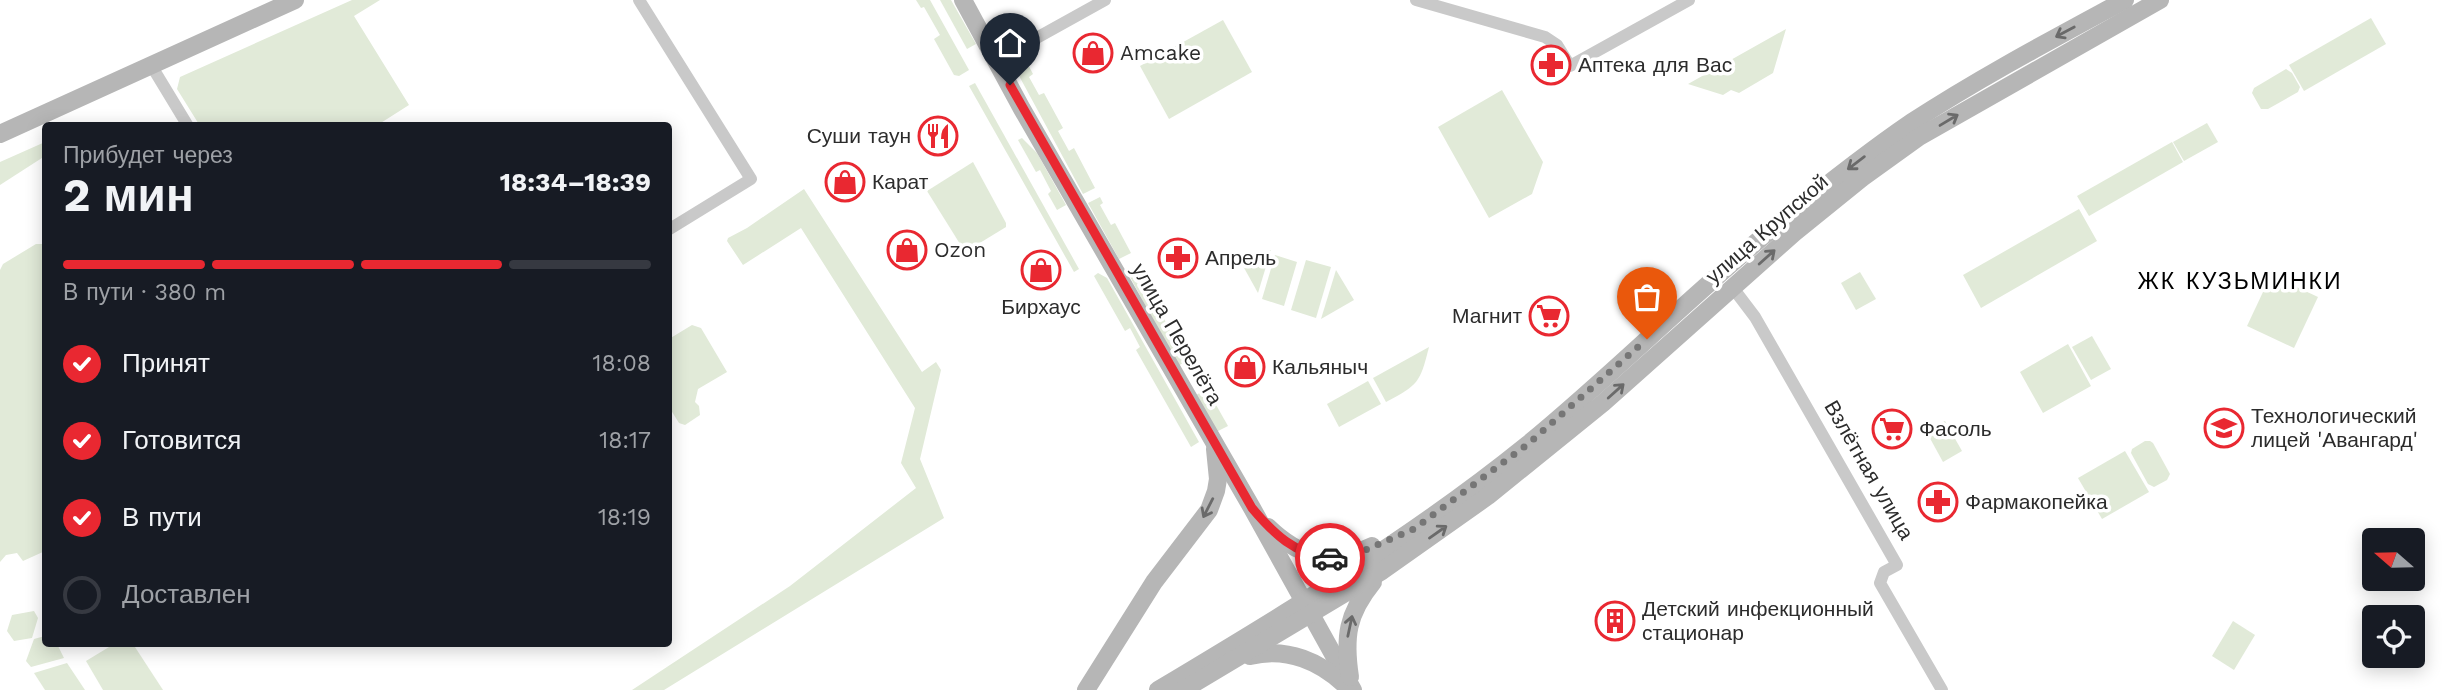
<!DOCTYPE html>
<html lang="ru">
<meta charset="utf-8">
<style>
body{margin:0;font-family:"Work Sans",sans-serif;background:#20242c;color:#f1f3f6;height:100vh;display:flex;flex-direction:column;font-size:26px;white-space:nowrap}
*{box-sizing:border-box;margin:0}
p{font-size:23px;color:#9ea1a6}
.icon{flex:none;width:38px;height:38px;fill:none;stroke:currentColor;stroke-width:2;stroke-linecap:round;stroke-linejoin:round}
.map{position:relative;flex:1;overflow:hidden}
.panel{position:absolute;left:42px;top:122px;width:630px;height:525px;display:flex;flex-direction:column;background:#171b24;border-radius:7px;box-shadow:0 4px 18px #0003}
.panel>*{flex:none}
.needle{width:46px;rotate:290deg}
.fabs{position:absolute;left:2362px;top:528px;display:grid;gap:14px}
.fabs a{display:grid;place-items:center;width:63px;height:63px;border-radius:7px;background:#171b24;box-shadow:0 4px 18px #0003;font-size:35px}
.pin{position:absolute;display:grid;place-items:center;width:60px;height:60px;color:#fff;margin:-72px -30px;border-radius:50% 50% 50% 0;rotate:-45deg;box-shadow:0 0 7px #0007}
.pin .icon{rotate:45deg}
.courier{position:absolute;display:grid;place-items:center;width:70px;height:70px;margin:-35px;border:5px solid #e92831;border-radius:50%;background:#fff;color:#222;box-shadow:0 2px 9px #0007}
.summary em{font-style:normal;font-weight:700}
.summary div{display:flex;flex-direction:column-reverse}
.summary{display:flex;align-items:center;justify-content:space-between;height:119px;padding:0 21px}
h1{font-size:46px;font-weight:700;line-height:52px}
.bar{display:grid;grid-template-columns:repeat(4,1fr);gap:10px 7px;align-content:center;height:84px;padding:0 21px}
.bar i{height:9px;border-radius:5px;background:#363941}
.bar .current{background:#e92831}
.bar p{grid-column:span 4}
ol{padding:0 21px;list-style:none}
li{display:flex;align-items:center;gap:21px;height:77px}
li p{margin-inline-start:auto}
li .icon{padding:7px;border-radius:50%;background:#e92831;color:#fff;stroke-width:4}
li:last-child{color:#9ea1a6}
li i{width:38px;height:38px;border:4px solid #363941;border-radius:50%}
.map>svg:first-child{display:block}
.green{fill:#e1ead8}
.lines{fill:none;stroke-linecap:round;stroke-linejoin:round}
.street{stroke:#c9c9c9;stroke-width:12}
.secondary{stroke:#b6b6b6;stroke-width:18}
.oneway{stroke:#6a6a6a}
.done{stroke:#767676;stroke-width:7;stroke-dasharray:0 12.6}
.route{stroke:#e92831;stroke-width:9}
.labels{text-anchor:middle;stroke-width:7;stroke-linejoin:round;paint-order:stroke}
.poi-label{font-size:21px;fill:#2c2c2c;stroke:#fff;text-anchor:start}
.street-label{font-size:21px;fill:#2c2c2c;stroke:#fff}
.neighbourhood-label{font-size:23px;letter-spacing:2px;fill:#000;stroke:#fff}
</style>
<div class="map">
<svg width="2447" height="690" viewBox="0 0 2447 690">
<rect width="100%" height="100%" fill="#fff"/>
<g class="green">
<polygon points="352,0 380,0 354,16 409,105 376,126 200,126 177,89 180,77"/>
<polygon points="916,0 930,0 969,70 959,76 954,75 934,39 940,35 924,7 921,8"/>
<polygon points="940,0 951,0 976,44 967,49"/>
<polygon points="2371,18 2386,44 2304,91 2289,65"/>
<polygon points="1223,20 1252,72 1169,119 1140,66"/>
<polygon points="1786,29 1773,73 1739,93 1731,90 1723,95 1688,84"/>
<polygon points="1023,55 1033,74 1029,77 1039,95 1044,93 1063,128 1058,131 1069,151 1074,148 1095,188 1083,194 1011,61"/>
<polygon points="2286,69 2292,73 2300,87 2298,92 2268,109 2261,109 2252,93 2254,88"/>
<polygon points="975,83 1079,269 1074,272 969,86"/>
<polygon points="1502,90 1543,162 1532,194 1489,218 1438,127"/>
<polygon points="2207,123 2218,142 2184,161 2173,142"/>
<polygon points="1022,138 1037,153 1066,205 1057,210 1048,194 1051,191 1040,170 1036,172 1018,140"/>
<polygon points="45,142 45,156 0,185 0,162"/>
<polygon points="2172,142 2183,162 2089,216 2077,196"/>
<polygon points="973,162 1006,223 1006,227 965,252 927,191"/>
<polygon points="804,189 922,372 936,362 941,370 920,459 944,518 664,690 632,690 790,586 916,488 901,463 915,408 801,228 743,265 727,241 728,238 747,228"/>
<polygon points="1100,197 1103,203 1100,205 1111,225 1115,223 1131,253 1119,259 1088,203"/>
<polygon points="2079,209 2097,241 1981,308 1963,275"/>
<polygon points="36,244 46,244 45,551 23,561 17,553 6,555 0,562 0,270 3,264"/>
<polygon points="1271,250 1258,293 1243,266"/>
<polygon points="1275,255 1297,262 1284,306 1262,299"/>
<polygon points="1306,260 1331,267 1316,318 1291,310"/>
<polygon points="1141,269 1164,311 1161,313 1171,332 1175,331 1190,359 1178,366 1129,275"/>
<polygon points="1336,270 1354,300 1321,319"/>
<polygon points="1860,272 1876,299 1856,310 1841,283"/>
<polygon points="1098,273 1107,278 1199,442 1191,447 1136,350 1140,347 1130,328 1125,331 1094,276"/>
<polygon points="2271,275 2318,297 2294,348 2247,326"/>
<polygon points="692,325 701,328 727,372 698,389 695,402 699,406 700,415 685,425 679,423 669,407 669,339"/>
<polygon points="2092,336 2111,369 2091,380 2072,347"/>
<polygon points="2068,344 2091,386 2043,413 2020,372"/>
<path d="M1429,347C1420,383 1418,385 1386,402L1373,378Z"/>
<polygon points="1368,381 1381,404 1339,427 1327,404"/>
<polygon points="1207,389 1228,426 1216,432 1196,395"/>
<polygon points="1945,421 1962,451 1943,462 1926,431"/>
<polygon points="2145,441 2150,441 2153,443 2170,474 2167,480 2154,487 2148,484 2131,453 2132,449"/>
<polygon points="2125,451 2149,492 2102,519 2078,478"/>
<polygon points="34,611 38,618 32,638 14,641 7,631 12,615"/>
<polygon points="2233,621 2255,635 2234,670 2212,656"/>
<polygon points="45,636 46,644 57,644 64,658 31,667 26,661 34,639"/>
<polygon points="114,644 133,644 163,690 103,690 86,661"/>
<polygon points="67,663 85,690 45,690 34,673"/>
</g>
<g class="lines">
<g class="street">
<polyline points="639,0 751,179 668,230"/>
<polyline points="1416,0 1545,37 1557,45 1570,66 1689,0"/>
<polyline points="997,60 1105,0"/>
<polyline points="151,65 188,126"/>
<polyline points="1733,288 1755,317 1897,565 1884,572 1880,583 1942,690"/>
</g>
<g class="secondary">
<polyline points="963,0 1022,109 1252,508 1353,690"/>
<polyline points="0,134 295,0"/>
<path d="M1268,527C1300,558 1331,566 1372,546"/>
<path d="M1250,656C1287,647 1321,661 1348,688"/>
<path d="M1350,677C1344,637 1347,614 1373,582"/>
<polyline points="1086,690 1154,582 1209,510 1216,491 1218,479 1215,449"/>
<path d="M1158,690C1285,614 1412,538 1527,445C1615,373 1695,291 1783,220C1825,186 1868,152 1912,122C1981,77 2053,39 2125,0"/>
<polyline points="1183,690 1382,571 1488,496 1603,403 1794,233 1862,178 1919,137 2160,0"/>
</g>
</g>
<defs><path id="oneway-shaft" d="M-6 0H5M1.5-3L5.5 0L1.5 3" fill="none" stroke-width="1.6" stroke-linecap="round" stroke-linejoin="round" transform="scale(1.75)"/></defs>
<g class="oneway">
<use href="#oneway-shaft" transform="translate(2065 32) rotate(152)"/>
<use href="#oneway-shaft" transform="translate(1949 120) rotate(-31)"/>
<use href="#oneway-shaft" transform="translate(1856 163) rotate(143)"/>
<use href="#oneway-shaft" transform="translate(1767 257) rotate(-42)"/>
<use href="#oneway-shaft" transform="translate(1616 391) rotate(-42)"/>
<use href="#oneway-shaft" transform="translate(1208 508) rotate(117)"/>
<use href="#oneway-shaft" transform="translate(1438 532) rotate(-35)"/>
<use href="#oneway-shaft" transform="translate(1350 626) rotate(-78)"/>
</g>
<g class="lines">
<polyline class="done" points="1330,558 1354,555 1414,529 1528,444 1647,339"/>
<path class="route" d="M1010,85L1252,508C1273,533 1295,555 1330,558"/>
</g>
<defs>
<symbol id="shop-ring" viewBox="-11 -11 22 22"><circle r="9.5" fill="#fff" stroke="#e92831" stroke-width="1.5"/><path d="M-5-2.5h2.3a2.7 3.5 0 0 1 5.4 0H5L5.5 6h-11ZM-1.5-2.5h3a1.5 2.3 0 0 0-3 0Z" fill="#e92831"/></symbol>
<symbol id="pharmacy-ring" viewBox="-11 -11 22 22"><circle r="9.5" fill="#fff" stroke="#e92831" stroke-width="1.5"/><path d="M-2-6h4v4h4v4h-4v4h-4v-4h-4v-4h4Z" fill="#e92831"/></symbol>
<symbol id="restaurant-ring" viewBox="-11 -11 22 22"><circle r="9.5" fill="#fff" stroke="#e92831" stroke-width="1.5"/><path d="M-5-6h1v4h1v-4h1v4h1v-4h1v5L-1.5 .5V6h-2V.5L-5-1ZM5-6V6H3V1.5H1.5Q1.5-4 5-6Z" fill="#e92831"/></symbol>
<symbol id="supermarket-ring" viewBox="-11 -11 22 22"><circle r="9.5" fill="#fff" stroke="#e92831" stroke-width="1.5"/><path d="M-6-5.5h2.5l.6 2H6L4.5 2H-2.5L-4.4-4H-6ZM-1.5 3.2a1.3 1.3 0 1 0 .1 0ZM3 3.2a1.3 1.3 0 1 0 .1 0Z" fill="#e92831"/></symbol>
<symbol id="school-ring" viewBox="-11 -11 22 22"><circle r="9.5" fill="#fff" stroke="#e92831" stroke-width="1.5"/><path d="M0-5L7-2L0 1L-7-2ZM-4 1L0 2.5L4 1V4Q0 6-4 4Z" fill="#e92831"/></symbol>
<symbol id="building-ring" viewBox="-11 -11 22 22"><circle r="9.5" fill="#fff" stroke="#e92831" stroke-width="1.5"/><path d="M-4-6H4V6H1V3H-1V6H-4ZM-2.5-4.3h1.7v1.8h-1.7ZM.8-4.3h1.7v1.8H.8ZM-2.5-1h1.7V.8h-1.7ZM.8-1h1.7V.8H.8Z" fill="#e92831"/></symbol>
</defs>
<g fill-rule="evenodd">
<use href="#shop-ring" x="1071" y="31" width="44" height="44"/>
<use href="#pharmacy-ring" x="1529" y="43" width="44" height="44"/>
<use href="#restaurant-ring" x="916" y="114" width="44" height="44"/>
<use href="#shop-ring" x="823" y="160" width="44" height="44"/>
<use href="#shop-ring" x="885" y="228" width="44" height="44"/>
<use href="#pharmacy-ring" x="1156" y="236" width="44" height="44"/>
<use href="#shop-ring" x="1019" y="248" width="44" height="44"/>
<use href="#supermarket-ring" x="1527" y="294" width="44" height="44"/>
<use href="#shop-ring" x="1223" y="345" width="44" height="44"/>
<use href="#school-ring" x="2202" y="406" width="44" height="44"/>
<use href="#supermarket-ring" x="1870" y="407" width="44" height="44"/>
<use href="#pharmacy-ring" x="1916" y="480" width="44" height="44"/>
<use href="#building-ring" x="1593" y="599" width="44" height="44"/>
</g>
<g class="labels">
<g class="poi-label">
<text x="1120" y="60">Amcake</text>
<text x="1578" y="72">Аптека для Вас</text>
<text x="911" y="143" text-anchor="end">Суши таун</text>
<text x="872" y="189">Карат</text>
<text x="934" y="257">Ozon</text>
<text x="1205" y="265">Апрель</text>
<text x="1041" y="314" text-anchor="middle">Бирхаус</text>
<text x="1522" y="323" text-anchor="end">Магнит</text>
<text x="1272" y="374">Кальяныч</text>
<text x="2251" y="423">Технологический<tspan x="2251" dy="24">лицей 'Авангард'</tspan></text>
<text x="1919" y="436">Фасоль</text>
<text x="1965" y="509">Фармакопейка</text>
<text x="1642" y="616">Детский инфекционный<tspan x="1642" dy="24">стационар</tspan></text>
</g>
<g class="street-label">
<text transform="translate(1767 229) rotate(-41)" y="7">улица Крупской</text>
<text transform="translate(1177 334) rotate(60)" y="7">улица Перелёта</text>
<text transform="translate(1869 470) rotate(60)" y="7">Взлётная улица</text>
</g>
<g class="neighbourhood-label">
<text x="2240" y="289">ЖК КУЗЬМИНКИ</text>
</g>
</g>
</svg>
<div class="fabs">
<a><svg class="needle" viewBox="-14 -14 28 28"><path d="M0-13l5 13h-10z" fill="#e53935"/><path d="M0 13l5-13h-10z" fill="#9ea1a6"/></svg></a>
<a><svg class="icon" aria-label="locate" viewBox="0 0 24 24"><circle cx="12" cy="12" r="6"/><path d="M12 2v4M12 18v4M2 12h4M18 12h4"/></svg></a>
</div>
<div class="pin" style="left:1647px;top:339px;background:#ea580c"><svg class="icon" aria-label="bag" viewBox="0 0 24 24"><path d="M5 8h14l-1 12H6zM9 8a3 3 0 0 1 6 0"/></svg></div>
<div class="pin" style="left:1010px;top:85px;background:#1f2937"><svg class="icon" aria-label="home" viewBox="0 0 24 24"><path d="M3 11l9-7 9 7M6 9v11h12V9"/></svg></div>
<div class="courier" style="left:1330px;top:558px"><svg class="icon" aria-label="car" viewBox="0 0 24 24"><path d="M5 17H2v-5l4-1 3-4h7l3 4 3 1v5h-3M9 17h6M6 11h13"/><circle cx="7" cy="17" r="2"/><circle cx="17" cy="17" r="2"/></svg></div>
<section class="panel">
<div class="summary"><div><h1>2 мин</h1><p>Прибудет через</p></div><em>18:34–18:39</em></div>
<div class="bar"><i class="current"></i><i class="current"></i><i class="current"></i><i></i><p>В пути · 380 m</p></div>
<ol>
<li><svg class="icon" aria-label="check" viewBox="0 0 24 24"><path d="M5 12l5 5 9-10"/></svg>Принят<p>18:08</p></li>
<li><svg class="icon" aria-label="check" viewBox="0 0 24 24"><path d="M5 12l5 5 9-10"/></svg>Готовится<p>18:17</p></li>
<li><svg class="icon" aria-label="check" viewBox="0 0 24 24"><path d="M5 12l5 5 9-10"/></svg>В пути<p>18:19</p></li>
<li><i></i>Доставлен</li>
</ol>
</section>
</div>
